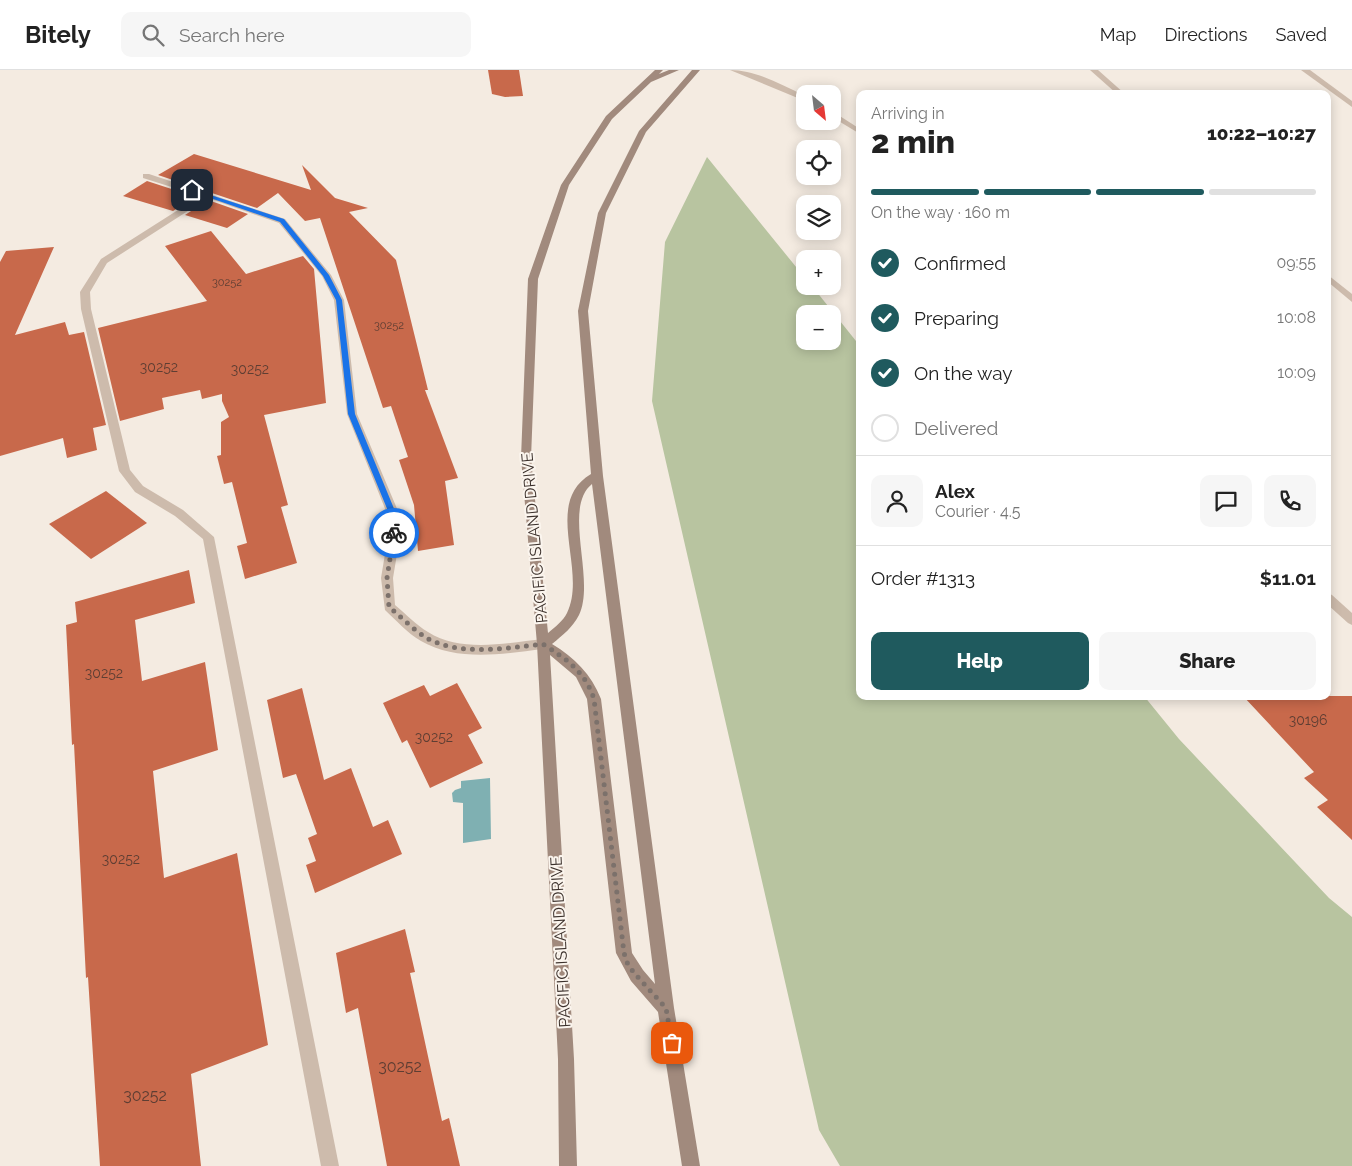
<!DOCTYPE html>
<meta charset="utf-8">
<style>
body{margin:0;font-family:Raleway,sans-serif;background:#f6f6f6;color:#222;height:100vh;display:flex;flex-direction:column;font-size:19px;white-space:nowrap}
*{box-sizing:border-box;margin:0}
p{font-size:16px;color:#767676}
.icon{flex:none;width:28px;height:28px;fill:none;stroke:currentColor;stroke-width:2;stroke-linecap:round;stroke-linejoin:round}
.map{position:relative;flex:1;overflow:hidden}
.panel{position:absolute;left:856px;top:20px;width:475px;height:610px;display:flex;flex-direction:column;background:#fff;border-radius:10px;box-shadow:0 2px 12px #0003}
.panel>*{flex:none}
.needle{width:32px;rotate:152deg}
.fabs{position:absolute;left:796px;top:15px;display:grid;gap:10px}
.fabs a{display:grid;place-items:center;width:45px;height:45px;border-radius:10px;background:#fff;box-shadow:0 2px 12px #0003;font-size:25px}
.pin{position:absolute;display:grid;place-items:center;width:42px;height:42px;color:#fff;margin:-21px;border-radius:10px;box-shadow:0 2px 8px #0006}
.courier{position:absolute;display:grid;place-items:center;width:50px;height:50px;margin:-25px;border:4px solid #1a73e8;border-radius:50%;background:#fff;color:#222;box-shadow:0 1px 6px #0007}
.head em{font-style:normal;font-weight:800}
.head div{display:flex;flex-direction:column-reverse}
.head{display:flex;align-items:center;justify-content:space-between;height:85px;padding:0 15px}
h1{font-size:32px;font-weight:800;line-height:38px}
.bar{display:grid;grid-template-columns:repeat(4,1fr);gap:8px 5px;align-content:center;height:60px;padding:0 15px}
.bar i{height:6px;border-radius:4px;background:#e0e0e0}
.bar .selected{background:#1f5a5e}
.bar p{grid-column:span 4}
.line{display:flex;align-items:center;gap:12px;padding:0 15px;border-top:1px solid #e0e0e0}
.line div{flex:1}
.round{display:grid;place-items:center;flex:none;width:52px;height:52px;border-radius:10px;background:#f6f6f6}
ol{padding:0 15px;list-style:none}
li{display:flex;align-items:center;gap:15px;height:55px}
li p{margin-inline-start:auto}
li .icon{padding:5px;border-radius:50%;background:#1f5a5e;color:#fff;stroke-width:4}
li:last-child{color:#767676}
li i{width:28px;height:28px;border:2px solid #e0e0e0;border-radius:50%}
.primary-button{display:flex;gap:10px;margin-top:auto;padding:10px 15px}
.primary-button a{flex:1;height:58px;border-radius:10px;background:#1f5a5e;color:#fff;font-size:20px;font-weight:800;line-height:58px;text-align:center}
.primary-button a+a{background:#f6f6f6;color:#222}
header{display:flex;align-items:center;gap:30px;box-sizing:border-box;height:70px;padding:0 25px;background:#fff;border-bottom:1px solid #e0e0e0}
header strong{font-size:24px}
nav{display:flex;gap:28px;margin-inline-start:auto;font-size:18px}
.search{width:350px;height:45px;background:#f6f6f6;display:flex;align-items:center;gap:12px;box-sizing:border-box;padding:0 18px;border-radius:10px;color:#767676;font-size:19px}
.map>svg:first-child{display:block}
.green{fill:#b8c4a0;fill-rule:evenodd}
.water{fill:#7fb0b2}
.building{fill:#c8694b}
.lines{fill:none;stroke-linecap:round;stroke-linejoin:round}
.service{fill:#cdbbac;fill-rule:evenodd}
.minor{fill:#cdbbac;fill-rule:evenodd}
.secondary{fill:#a18a7d;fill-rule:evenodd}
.route{fill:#1a73e8}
.done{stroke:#7c716b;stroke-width:5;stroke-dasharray:0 9}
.labels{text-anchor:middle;stroke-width:4;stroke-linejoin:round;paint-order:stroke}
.far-number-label{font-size:11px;fill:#5e3e33}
.number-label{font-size:14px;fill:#5e3e33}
.street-label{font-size:16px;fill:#3b302b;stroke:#fbf5ee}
.near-number-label{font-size:16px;fill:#5e3e33}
</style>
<header>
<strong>Bitely</strong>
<div class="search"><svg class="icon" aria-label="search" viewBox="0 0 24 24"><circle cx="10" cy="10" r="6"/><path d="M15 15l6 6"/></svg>Search here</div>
<nav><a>Map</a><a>Directions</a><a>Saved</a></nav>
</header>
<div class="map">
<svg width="1352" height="1096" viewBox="0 0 1352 1096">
<rect width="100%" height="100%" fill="#f4ebe1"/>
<path class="green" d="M707,87L805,208V216H812L860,276V626H1144L1179,669L1329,828L1352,847V1096H840L819,1060L652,331L665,172ZM805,244H832V271H805Z"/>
<polygon class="water" points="490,708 491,769 463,773 463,733 453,732 452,723 455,720 461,718 461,711"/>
<g class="building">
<polygon points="488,0 519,0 523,26 505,27 492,24"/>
<polygon points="194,84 311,120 302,95 335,128 368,138 349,142 396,190 428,320 425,320 458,408 445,411 454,475 418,481 414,435 399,390 408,387 391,336 383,338 320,148 305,151 278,123 257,138 158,105"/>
<polygon points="147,111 196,127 173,141 123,126"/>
<polygon points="208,130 248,144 227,158 185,145"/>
<polygon points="211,161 246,204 303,186 314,199 326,333 264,345 288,435 281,437 297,493 245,509 237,476 247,473 232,412 224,414 217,386 221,385 221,352 229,347 222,331 222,324 202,329 200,320 162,328 164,339 120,351 98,258 207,231 165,176"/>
<polygon points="54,177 15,265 65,252 69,265 84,262 106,355 93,358 97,380 67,388 63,368 0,386 0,192 6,181"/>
<polygon points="106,421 147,453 91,489 49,454"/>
<polygon points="189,500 195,533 135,550 142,611 205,592 218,680 153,701 164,808 237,783 268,975 191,1004 201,1096 100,1096 88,907 86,908 74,674 72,675 66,555 77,552 75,532"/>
<polygon points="457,613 482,658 468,665 483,693 430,718 407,670 402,673 383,633 424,615 430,626"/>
<polygon points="302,618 324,710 351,698 373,757 388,750 402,784 315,823 306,795 316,791 308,768 317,764 296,704 283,708 267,630"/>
<polygon points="1243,626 1352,626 1352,770 1317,737 1328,730 1304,708 1314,702"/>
<polygon points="405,859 415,902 410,903 442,1051 449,1048 460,1096 387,1096 358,938 346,943 336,883"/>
</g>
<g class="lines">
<path class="service" d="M143,104H149L285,149L331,205L344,230L357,344L398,441L400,466L393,508L395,535C406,544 416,555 428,562C461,583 507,573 543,569L548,570L549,574L548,578L543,579C503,584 457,592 421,571C407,563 396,550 385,540L381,508L388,466L386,441L347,344L334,230L322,206L279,153L208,128L107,193L90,222L91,239L130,400L143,416L183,440L214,467L339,1096H321L203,469L175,446L135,422L119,401L81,239L80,222L101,189L200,126L143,108Z"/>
<g class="minor">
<path d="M730,0C756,0 782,15 805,26V31Z"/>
<polygon points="1090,0 1098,0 1125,24 1117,24"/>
<polygon points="1301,0 1310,0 1352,31 1352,37"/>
<polygon points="832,41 860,59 860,64 832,47"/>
<polygon points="1328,205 1352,224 1352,232 1328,212"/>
<polygon points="1328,523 1332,525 1352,543 1352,555 1348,553 1328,535"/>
</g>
<path class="secondary" d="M655,0H663L659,4L669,0H679L651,12L612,49L569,115L538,209L531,388L548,563C555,557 563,551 567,543C588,500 542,433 591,404L578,241L598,143L639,61L692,0H700L646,62L606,143L588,241L603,406L674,938L700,1096H682L658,942L631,911L616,883L587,629L576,607L550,585L574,989L577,1096H559L558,989L537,574L521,388L528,209L561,115L606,46ZM592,414L655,914L643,900L632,883L601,629C591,604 575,588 552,574C563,565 573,557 579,545C596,509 562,438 592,414Z"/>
</g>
<polygon class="route" points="192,119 284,149 329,205 342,230 355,344 395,441 397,465 391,465 390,463 388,441 348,344 336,230 323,206 280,152 190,121"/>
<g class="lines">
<path class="done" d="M394,463L387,508L389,537C401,547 413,559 425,567C458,587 507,578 543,574C566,589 585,601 594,629L624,883L628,895L635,904L666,938L672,973"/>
</g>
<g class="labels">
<g class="far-number-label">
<text x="227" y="216">30252</text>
<text x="389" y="259">30252</text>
</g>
<g class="number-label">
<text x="159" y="302">30252</text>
<text x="250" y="304">30252</text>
<text x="104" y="608">30252</text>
<text x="1308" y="655">30196</text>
<text x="434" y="672">30252</text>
<text x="121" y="794">30252</text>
</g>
<g class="street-label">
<text transform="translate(534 468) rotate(-95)" y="6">PACIFIC ISLAND DRIVE</text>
<text transform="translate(560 872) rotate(-93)" y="6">PACIFIC ISLAND DRIVE</text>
</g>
<g class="near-number-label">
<text x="400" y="1002">30252</text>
<text x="145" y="1031">30252</text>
</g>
</g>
</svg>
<div class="fabs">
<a><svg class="needle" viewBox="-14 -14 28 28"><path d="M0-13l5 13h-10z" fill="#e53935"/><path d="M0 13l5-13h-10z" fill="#767676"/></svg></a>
<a><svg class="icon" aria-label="locate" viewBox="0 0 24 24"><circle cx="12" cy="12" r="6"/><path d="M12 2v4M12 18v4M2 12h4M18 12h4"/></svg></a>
<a><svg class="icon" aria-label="layers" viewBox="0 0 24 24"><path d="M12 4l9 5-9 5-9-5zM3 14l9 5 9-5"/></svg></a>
<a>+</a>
<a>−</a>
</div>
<div class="pin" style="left:672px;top:973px;background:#ea580c"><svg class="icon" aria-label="bag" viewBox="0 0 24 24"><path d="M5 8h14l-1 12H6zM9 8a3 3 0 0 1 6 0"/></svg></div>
<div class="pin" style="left:192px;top:120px;background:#1f2937"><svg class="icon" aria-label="home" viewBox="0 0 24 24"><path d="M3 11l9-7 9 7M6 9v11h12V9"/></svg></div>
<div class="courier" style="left:394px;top:463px"><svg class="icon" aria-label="bike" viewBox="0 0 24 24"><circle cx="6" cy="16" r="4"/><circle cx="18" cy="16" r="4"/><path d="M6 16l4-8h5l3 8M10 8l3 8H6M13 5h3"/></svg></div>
<section class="panel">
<div class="head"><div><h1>2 min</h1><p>Arriving in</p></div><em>10:22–10:27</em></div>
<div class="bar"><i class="selected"></i><i class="selected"></i><i class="selected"></i><i></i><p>On the way · 160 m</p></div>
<ol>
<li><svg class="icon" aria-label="check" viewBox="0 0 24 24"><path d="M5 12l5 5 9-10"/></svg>Confirmed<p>09:55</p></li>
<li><svg class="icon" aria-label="check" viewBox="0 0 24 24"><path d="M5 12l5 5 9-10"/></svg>Preparing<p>10:08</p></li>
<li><svg class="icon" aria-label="check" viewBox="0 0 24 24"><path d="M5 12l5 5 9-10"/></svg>On the way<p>10:09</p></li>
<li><i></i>Delivered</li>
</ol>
<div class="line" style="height:90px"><a class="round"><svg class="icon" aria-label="person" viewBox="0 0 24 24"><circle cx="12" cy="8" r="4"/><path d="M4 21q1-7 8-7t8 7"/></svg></a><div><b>Alex</b><p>Courier · 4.5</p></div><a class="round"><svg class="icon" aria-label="chat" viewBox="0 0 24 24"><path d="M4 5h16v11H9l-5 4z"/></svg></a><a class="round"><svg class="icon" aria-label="phone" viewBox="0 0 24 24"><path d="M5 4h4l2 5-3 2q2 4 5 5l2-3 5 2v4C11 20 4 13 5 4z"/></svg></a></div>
<div class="line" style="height:65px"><div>Order #1313</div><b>$11.01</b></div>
<div class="primary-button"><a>Help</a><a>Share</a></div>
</section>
</div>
